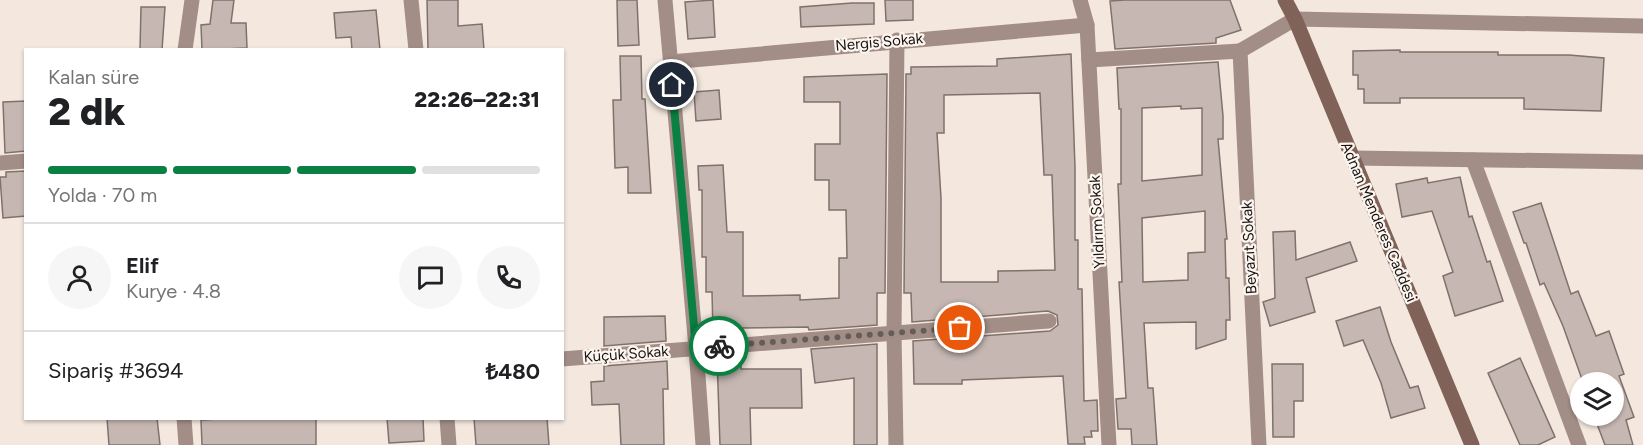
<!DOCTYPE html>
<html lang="tr">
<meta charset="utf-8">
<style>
body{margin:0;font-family:Figtree,sans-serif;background:#f6f6f6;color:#202124;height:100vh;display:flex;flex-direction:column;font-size:22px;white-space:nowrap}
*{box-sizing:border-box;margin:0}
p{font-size:20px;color:#757577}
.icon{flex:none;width:33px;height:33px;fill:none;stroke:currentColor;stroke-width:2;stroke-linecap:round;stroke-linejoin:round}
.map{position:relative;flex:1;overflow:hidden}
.details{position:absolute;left:24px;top:48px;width:540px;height:372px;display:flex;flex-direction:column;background:#fff;border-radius:0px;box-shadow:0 2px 4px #0004}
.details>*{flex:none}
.tools{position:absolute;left:1570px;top:372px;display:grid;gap:12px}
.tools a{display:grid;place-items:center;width:54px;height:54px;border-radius:50%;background:#fff;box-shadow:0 2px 4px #0004;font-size:30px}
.pin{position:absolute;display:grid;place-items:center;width:51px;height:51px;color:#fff;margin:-26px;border:3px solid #fff;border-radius:50%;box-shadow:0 2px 6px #0007}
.courier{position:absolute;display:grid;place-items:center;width:60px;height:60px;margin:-30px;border:4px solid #0b8043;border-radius:50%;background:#fff;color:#222;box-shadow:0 2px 8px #0007}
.overview em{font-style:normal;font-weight:800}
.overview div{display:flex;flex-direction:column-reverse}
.overview{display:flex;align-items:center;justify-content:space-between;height:102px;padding:0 24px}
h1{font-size:39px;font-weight:800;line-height:45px}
.bar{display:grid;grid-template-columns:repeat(4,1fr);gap:9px 6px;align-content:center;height:72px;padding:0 24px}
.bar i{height:8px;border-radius:4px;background:#e0e0e0}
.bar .on{background:#0b8043}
.bar p{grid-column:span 4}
.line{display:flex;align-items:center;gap:15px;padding:0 24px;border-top:2px solid #e0e0e0}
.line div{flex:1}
.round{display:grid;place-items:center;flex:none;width:63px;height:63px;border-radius:32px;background:#f6f6f6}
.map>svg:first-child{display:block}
.building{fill:#c6b7b2;stroke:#7f716c;stroke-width:1.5;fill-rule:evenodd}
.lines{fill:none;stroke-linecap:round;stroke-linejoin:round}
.street{stroke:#a38e87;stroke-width:15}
.secondary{stroke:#806258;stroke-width:15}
.done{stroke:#645e58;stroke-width:6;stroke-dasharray:0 10.8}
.route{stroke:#0b8043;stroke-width:8}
.labels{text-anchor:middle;stroke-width:4.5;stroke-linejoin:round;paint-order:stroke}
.street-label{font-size:15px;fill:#171310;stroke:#fdf6f0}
</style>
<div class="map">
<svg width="1643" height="445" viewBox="0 0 1643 445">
<rect width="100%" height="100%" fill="#f4e8de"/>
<g class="building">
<polygon points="213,0 234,0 231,23 246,23 247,48 202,50 201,25 210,24"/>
<polygon points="427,0 458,0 458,26 482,24 484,50 428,50"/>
<polygon points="617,0 637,0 639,45 618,46"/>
<polygon points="713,0 715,37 688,39 685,2"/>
<polygon points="885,0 913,0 913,20 886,21"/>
<polygon points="1125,0 1230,0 1241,30 1216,38 1216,43 1115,49 1110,1"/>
<polygon points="852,3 874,3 874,24 801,27 800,7"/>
<polygon points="141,7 165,7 162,50 140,50"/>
<polygon points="376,10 380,50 352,50 351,37 336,38 334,13"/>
<polygon points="1400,50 1400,52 1498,52 1498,55 1569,55 1604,58 1601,111 1524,109 1524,98 1400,98 1400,103 1364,103 1364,89 1358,89 1358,75 1353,75 1353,51"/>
<path d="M1071,54L1075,167V240H1078V289H1082L1084,401L1097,400L1098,431H1091L1092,437H1084L1085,444H1068L1063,376L962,380V384H914L913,341L1050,331L1058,325L1057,315L1048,311L912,322L911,293H904L906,74H911V67L997,66V59ZM1040,93L1044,175H1052L1055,270L998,271V282H941V198L937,133H944V95Z"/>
<polygon points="620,56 641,56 642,99 645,99 651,193 628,193 628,167 615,168 613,100 621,100"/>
<path d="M1218,62L1223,116V139H1218L1227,239H1225L1226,278H1229L1230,320H1226V339L1196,349V322L1144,323L1148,388H1153L1157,445H1132L1131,429H1118L1116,399L1126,398L1119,282H1122L1118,184H1121V109H1119L1117,68ZM1181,106V109L1202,108V175L1142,181V108ZM1205,211V252L1188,253V280L1143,282L1142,218Z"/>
<polygon points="887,74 885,293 877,293 877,325 809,330 808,327 740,328 740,335 716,337 716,334 713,334 712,292 706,292 706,257 702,257 702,190 699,190 698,166 723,165 727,232 743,232 743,296 800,295 800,300 839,298 839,258 847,258 846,210 829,210 829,180 815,180 815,144 840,144 840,102 804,102 804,77"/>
<polygon points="719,90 721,119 696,121 694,92"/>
<polygon points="26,101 26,151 5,153 3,102"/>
<polygon points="26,171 26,216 3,218 0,177 6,177 6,172"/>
<polygon points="1460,177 1469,217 1472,216 1487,262 1490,261 1503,301 1455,316 1443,276 1453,272 1432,211 1402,217 1396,184 1427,178 1428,183"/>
<polygon points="1541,203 1571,294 1578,291 1596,336 1609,331 1624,374 1619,376 1634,417 1626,420 1633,445 1605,445 1594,416 1614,416 1614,382 1583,382 1563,326 1544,283 1540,285 1526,243 1524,243 1513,212"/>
<polygon points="1295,231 1296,260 1350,242 1357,261 1306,278 1315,312 1270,326 1263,302 1275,298 1273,232"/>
<polygon points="1380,307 1391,342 1410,388 1418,386 1425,408 1391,418 1381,383 1363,340 1344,346 1336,321"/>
<polygon points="665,316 666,341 604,346 604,317"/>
<polygon points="877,344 877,445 854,445 854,378 815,383 811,349"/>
<polygon points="741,355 741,369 801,369 802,408 750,408 751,445 720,445 717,357"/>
<polygon points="1520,358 1555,437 1538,445 1520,445 1488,373"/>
<polygon points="667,361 668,389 663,389 664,445 621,445 619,404 592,405 591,382 604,381 604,366"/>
<polygon points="1272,364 1303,364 1303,401 1294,401 1294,437 1273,437"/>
<polygon points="107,418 157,418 160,445 109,445"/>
<polygon points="237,418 316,418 316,445 202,445 201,420"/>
<polygon points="387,418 423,418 424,441 389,443"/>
<polygon points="474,418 547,418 549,445 476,445"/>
</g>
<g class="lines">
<g class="street">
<polyline points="411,0 416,50"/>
<polyline points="665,0 696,348 703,445"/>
<polyline points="1080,0 1087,25 1109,445"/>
<polyline points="185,50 192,0"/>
<polyline points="1089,60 1240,51"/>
<polyline points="670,62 1087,25"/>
<polyline points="1353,158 1643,162"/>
<polyline points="1473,160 1579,445"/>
<polyline points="0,163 26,161"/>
<polyline points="562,359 1049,321"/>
<polyline points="184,418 186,445"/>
<polyline points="447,418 449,445"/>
<polyline points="896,445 894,333 897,40"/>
<polyline points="1259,445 1240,51 1295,19 1643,26"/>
</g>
<polyline class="secondary" points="1285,0 1295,19 1472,445"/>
</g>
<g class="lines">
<polyline class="done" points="719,346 960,328"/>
<polyline class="route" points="672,85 696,348 719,346"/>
</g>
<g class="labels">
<g class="street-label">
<text transform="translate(879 42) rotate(-5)" y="5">Nergis Sokak</text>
<text transform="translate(1097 222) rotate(-93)" y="5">Yıldırım Sokak</text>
<text transform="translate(1379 222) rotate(67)" y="5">Adnan Menderes Caddesi</text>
<text transform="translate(1249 248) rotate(-93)" y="5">Beyazıt Sokak</text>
<text transform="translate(626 354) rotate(-4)" y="5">Küçük Sokak</text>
</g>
</g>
</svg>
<div class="tools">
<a><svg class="icon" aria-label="layers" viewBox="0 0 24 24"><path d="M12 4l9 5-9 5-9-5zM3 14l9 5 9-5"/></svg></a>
</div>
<div class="pin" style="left:960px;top:328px;background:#ea580c"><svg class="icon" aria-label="bag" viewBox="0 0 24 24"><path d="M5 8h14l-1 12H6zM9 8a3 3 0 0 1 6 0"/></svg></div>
<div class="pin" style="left:672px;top:85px;background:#1f2937"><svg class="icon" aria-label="home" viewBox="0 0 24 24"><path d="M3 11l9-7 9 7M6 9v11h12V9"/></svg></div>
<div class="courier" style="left:719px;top:346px"><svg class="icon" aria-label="bike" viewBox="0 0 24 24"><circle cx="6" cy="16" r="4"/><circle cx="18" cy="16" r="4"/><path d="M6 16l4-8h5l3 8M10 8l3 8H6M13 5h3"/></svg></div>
<section class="details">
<div class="overview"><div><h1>2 dk</h1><p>Kalan süre</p></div><em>22:26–22:31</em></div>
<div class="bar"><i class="on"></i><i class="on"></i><i class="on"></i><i></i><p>Yolda · 70 m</p></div>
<div class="line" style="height:108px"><a class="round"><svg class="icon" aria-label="person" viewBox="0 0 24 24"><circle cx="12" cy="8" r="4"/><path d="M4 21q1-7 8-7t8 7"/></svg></a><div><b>Elif</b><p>Kurye · 4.8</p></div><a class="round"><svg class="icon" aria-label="chat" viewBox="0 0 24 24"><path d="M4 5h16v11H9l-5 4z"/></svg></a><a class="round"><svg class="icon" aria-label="phone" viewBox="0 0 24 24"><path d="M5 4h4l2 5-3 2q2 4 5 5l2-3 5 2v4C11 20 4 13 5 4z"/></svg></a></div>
<div class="line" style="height:78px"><div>Sipariş #3694</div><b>₺480</b></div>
</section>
</div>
